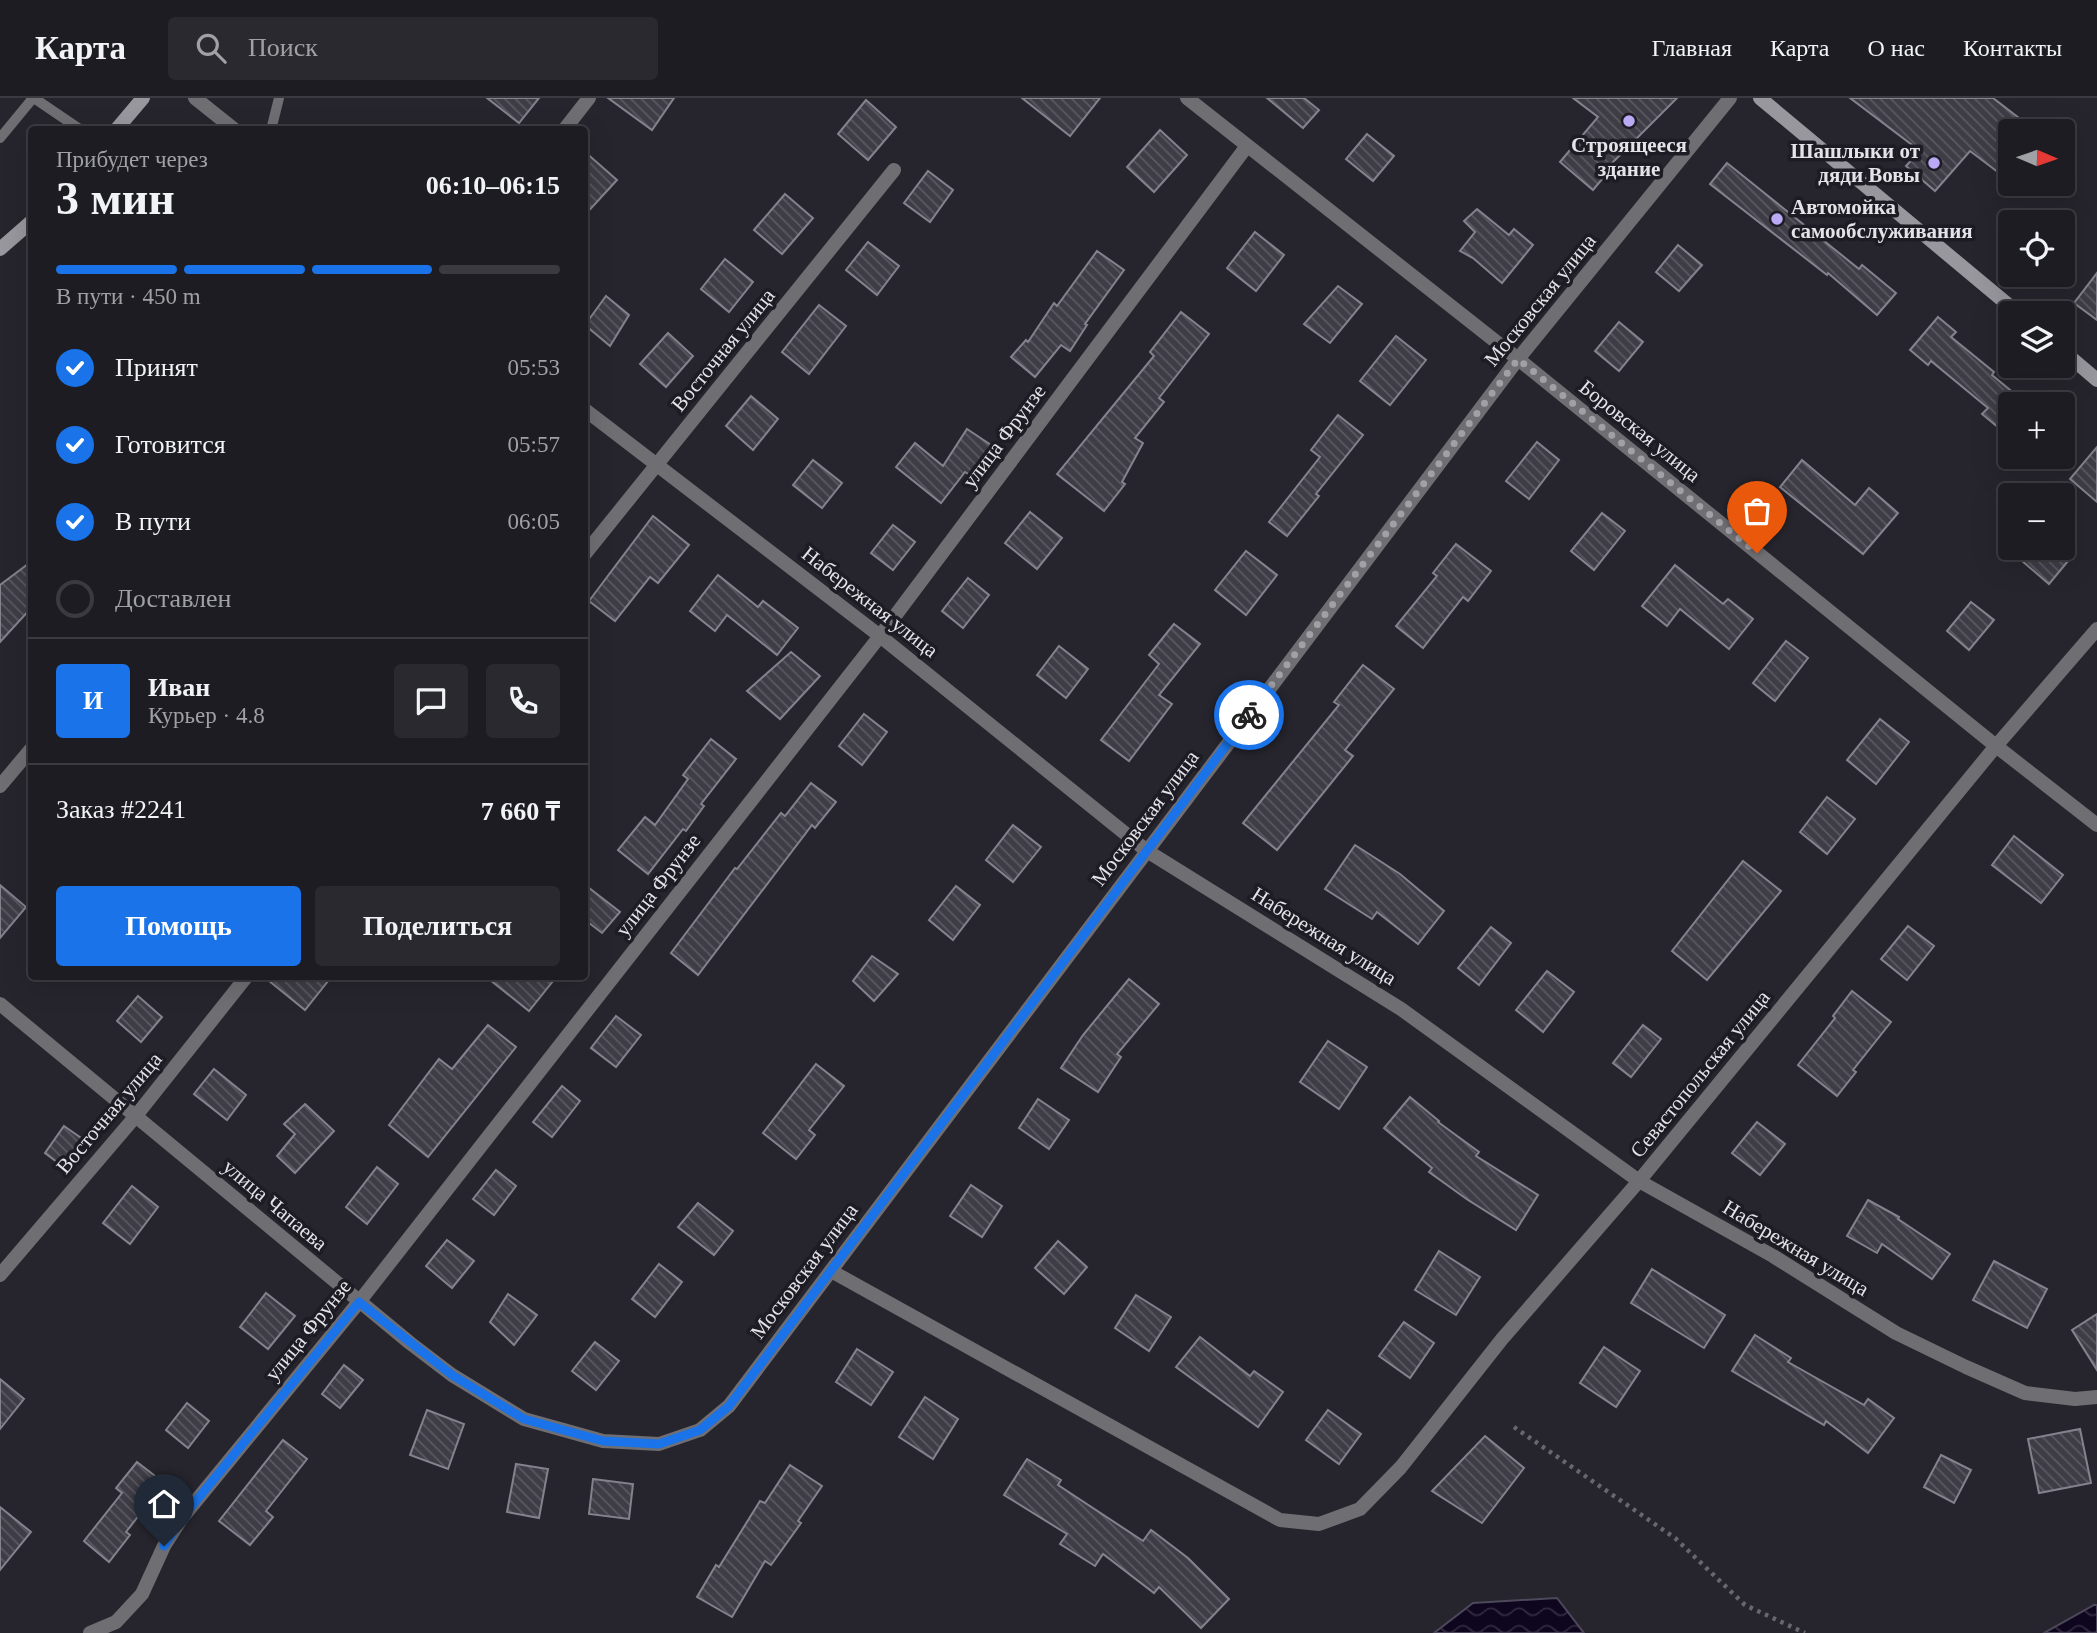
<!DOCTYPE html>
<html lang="ru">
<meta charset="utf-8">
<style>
body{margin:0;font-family:Georgia,serif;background:#29292f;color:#f1f3f6;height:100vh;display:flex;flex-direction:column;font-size:26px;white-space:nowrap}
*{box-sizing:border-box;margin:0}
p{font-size:23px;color:#a0a1a5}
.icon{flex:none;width:38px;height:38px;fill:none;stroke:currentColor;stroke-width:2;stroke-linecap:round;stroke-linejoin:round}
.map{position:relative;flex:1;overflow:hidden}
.drawer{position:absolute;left:28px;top:28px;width:560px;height:854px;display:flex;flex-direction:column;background:#1c1c22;border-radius:7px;box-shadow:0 7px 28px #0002,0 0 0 2px #3a3a40}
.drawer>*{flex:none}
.needle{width:46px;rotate:92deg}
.fabs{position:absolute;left:1998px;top:21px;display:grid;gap:14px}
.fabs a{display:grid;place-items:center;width:77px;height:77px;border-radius:7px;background:#1c1c22;box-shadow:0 7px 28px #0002,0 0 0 2px #3a3a40;font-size:35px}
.pin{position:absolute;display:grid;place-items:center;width:60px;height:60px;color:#fff;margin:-72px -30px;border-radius:50% 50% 50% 0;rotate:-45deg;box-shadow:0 0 7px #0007}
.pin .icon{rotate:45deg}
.courier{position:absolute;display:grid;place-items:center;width:70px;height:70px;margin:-35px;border:5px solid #1a73e8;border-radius:50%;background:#fff;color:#222;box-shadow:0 2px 9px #0007}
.headline em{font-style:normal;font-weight:600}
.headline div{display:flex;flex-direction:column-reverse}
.headline{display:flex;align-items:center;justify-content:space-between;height:119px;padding:0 28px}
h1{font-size:46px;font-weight:600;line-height:52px}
.bar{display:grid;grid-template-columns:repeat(4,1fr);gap:10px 7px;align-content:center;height:84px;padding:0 28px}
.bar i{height:9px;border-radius:5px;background:#3a3a40}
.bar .current{background:#1a73e8}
.bar p{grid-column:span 4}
.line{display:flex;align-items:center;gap:18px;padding:0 28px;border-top:2px solid #3a3a40}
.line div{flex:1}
.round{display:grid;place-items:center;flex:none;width:74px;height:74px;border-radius:7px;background:#29292f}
ol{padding:0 28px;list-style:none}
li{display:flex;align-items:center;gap:21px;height:77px}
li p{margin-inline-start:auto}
li .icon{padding:7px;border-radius:50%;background:#1a73e8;color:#fff;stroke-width:4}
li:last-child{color:#a0a1a5}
li i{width:38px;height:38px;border:4px solid #3a3a40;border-radius:50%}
.cta{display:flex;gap:14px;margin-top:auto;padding:14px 28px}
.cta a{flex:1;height:80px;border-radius:7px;background:#1a73e8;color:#fff;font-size:28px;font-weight:600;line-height:80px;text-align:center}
.cta a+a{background:#29292f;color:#f1f3f6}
header{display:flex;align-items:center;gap:42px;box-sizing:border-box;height:98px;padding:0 35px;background:#1c1c22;border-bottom:2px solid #3a3a40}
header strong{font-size:33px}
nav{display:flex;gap:38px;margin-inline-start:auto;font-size:24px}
.search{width:490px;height:63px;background:#29292f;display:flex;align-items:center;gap:18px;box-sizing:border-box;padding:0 24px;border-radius:7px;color:#a0a1a5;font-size:26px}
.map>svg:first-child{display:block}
.water{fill:url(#water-waves);stroke:#4d485b;stroke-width:2}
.building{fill:url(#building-back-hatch);stroke:#84828c;stroke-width:2}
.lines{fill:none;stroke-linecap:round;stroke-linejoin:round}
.path{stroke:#68676e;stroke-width:4.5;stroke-dasharray:3.5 5;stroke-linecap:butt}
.lane{stroke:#6f6e72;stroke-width:10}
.street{stroke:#6f6e72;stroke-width:14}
.secondary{stroke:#98979e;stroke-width:14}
.done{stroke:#a1a0a7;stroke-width:7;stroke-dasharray:0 12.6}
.route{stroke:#1a73e8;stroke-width:9}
.poi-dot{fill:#baaaf6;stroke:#1d1b23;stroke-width:2.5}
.labels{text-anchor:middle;stroke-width:7;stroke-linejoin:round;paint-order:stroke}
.poi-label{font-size:21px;font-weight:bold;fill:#e3e3e8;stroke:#1d1b23}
.street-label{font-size:21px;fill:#e3e3e8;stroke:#1d1b23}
</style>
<header>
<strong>Карта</strong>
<div class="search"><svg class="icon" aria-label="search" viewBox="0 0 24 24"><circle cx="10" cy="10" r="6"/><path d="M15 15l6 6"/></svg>Поиск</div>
<nav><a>Главная</a><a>Карта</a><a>О нас</a><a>Контакты</a></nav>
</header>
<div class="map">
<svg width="2097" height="1535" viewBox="0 0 2097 1535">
<defs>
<pattern id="water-waves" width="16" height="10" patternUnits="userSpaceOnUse" patternTransform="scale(1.75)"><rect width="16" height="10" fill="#0d061e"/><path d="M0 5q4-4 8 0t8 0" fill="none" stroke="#302a3f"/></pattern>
<pattern id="building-back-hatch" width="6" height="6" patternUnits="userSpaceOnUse" patternTransform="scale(1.75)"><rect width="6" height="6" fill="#3e3d46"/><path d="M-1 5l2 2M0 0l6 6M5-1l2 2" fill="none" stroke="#5a5961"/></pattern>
</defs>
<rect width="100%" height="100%" fill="#26252d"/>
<g class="water">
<polygon points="1557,1500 1584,1535 1434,1535 1473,1505"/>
<polygon points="2094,1507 2097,1507 2097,1535 2044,1535"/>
</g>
<g class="building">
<polygon points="487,0 539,0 519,25"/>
<polygon points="608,0 674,0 652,32"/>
<polygon points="1022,0 1100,0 1070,38"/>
<polygon points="1267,0 1304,0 1319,12 1303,30"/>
<polygon points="1573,0 1677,0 1611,66 1613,68 1593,92 1560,64 1598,19"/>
<polygon points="1850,0 1993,0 2036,33 2011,33 2011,84 1970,53 1935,93 1906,68 1920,53"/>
<polygon points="866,2 896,29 868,62 838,36"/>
<polygon points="1160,32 1187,57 1154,94 1127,69"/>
<polygon points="1367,36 1394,58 1373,83 1346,61"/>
<polygon points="584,53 617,82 584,118"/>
<polygon points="1727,65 1859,171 1862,167 1896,195 1877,217 1828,175 1827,177 1710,86"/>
<polygon points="928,73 953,92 930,124 904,105"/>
<polygon points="785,96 813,120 782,156 754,132"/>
<polygon points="1477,111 1509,137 1514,131 1533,147 1502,185 1473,160 1460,153 1475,134 1464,123"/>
<polygon points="1255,134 1284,157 1256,193 1227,170"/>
<polygon points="868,144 899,168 877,197 846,172"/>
<polygon points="1678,147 1702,167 1679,193 1656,174"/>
<polygon points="1097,153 1124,172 1085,226 1087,227 1070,253 1061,247 1035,279 1011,259 1026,242 1028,244 1054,205 1057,208"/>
<polygon points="725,161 753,184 729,214 701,191"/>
<polygon points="2097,175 2097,222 2074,205"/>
<polygon points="1338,188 1362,206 1330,245 1304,226"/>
<polygon points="606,198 629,217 610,248 585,227"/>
<polygon points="819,207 846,228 809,276 782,254"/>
<polygon points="1181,214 1209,236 1159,300 1164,304 1135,340 1143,345 1122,384 1125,386 1104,413 1057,376 1154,258 1150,254"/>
<polygon points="1938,219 1956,234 1951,239 1994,274 1992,277 2027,306 2011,306 2011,340 1982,316 1988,310 1931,263 1928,267 1910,252"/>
<polygon points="1619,224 1643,244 1619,273 1595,253"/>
<polygon points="668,235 693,258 666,289 640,266"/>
<polygon points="1396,238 1426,262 1390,307 1360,283"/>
<polygon points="751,298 778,321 753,352 726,328"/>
<polygon points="1338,317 1363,337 1316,396 1319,398 1287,438 1269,424 1320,359 1311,352"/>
<polygon points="967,331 994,349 975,380 965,374 941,405 896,369 915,345 943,368"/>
<polygon points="1537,344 1559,362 1529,401 1506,383"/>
<polygon points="2097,349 2097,404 2070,381"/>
<polygon points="813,362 842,385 822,410 793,387"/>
<polygon points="1802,362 1855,407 1869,390 1898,415 1863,456 1780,389"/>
<polygon points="1030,414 1062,440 1037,471 1005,445"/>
<polygon points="1602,415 1625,433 1594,472 1571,453"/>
<polygon points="653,418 689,447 658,485 650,479 615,523 589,503"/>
<polygon points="893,427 915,444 893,472 871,455"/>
<polygon points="1456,446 1491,473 1468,503 1463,499 1423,550 1396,528 1437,478 1433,475"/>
<polygon points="2033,450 2053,450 2068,463 2049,486 2022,463"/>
<polygon points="1246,453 1277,477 1246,517 1215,492"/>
<polygon points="32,463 32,509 0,544 0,487"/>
<polygon points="1675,467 1723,506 1728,501 1753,521 1729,551 1680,511 1667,528 1642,508"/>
<polygon points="718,477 758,509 763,503 798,530 777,557 727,517 715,533 690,513"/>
<polygon points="968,480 989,497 963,530 942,513"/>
<polygon points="1971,504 1994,522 1969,552 1947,533"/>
<polygon points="1174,526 1200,546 1159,597 1172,606 1129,663 1101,642 1159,566 1149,557"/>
<polygon points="1786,543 1808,560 1775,603 1753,585"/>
<polygon points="1059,548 1088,571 1066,600 1037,577"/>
<polygon points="791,554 820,578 780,621 747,593"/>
<polygon points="1363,567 1394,591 1345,652 1353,658 1277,752 1243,725 1339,607 1334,604"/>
<polygon points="864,616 887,634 862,667 839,648"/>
<polygon points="1880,621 1909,644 1876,686 1847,662"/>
<polygon points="711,641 736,661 701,706 704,708 686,733 683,731 648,776 618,752 645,719 655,727 688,681 683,677"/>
<polygon points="811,685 836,704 815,730 812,727 698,877 671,855 735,770 737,771 781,715 785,718"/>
<polygon points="1827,699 1855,721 1827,756 1800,734"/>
<polygon points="1013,727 1041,749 1013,784 986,762"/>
<polygon points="2014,738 2063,777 2041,805 1992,767"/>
<polygon points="1355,747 1400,776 1444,813 1418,846 1377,814 1372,821 1325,791"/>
<polygon points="1743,763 1781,793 1707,882 1672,853"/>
<polygon points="584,786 620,814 602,835 584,821"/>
<polygon points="0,787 26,809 0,840"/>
<polygon points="956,788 980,807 953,842 929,822"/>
<polygon points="1908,828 1934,848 1907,882 1881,861"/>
<polygon points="1491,829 1511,845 1479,887 1458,870"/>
<polygon points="872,858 898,876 874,903 853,883"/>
<polygon points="1547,873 1574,894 1543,934 1516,912"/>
<polygon points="263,878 332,878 305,912"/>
<polygon points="485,878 557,878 529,913"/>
<polygon points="1129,881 1159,906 1117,956 1121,959 1098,994 1061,970 1083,937"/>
<polygon points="1852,893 1891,924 1853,972 1856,974 1837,998 1798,967 1835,920 1833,918"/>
<polygon points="138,898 162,919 141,944 117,923"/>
<polygon points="616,918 641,937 616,969 591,950"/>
<polygon points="488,927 516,949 428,1059 389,1027 439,961 452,971"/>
<polygon points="1643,927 1661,941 1631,979 1613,965"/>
<polygon points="1328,943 1367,969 1339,1011 1300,984"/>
<polygon points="816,966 844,988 809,1032 815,1037 796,1061 763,1035"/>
<polygon points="214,971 246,997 227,1022 194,996"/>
<polygon points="562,988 580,1003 552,1039 533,1024"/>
<polygon points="1410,999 1439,1023 1438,1024 1479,1054 1476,1058 1538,1097 1516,1132 1468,1102 1429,1074 1432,1070 1384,1030"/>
<polygon points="1038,1001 1069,1022 1049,1051 1019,1030"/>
<polygon points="305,1006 334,1033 295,1075 277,1058 295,1036 284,1026"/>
<polygon points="1757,1024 1785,1046 1760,1077 1732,1055"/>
<polygon points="64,1028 84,1042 65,1070 45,1055"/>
<polygon points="377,1069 398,1086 367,1126 346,1109"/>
<polygon points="496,1072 516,1088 494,1117 473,1101"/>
<polygon points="971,1087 1002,1108 982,1139 950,1118"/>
<polygon points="132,1088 158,1109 130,1146 103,1125"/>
<polygon points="1868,1102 1899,1119 1898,1121 1950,1156 1932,1181 1882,1146 1877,1155 1847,1138"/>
<polygon points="698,1105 733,1133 714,1157 678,1129"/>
<polygon points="447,1142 474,1163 452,1190 426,1168"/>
<polygon points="1058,1143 1087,1169 1064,1196 1035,1170"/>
<polygon points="1439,1153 1480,1179 1456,1217 1415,1192"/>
<polygon points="1994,1163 2047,1191 2027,1230 1973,1202"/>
<polygon points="659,1166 682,1184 655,1219 632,1201"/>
<polygon points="1652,1171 1725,1217 1704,1250 1631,1205"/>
<polygon points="266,1195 295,1218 268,1251 240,1229"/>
<polygon points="508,1196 537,1217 514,1247 490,1224"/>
<polygon points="1136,1197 1171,1219 1149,1253 1115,1230"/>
<polygon points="2097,1216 2097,1272 2072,1232"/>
<polygon points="1404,1224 1434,1245 1410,1280 1379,1258"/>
<polygon points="1755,1237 1791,1260 1788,1264 1864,1307 1868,1301 1894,1320 1868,1355 1826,1323 1824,1327 1732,1273"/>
<polygon points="1200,1239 1250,1278 1254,1273 1283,1294 1258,1329 1176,1269"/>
<polygon points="595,1244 619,1263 596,1292 572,1273"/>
<polygon points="1604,1249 1640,1273 1616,1309 1580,1285"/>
<polygon points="857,1251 893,1274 871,1307 836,1284"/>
<polygon points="344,1267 363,1282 340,1310 322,1296"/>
<polygon points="0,1281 24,1301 0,1331"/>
<polygon points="925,1299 958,1321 933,1361 899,1339"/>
<polygon points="187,1305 209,1323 188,1350 166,1332"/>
<polygon points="427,1312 464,1326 448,1371 410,1357"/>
<polygon points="1328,1312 1361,1336 1339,1366 1306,1342"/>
<polygon points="2080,1331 2091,1385 2039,1395 2028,1341"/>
<polygon points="1485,1338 1524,1370 1482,1425 1432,1393"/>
<polygon points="283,1342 307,1361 266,1413 273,1419 250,1447 219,1423"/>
<polygon points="1941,1357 1971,1372 1954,1405 1924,1389"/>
<polygon points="1027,1361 1061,1382 1058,1387 1143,1443 1151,1432 1188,1460 1229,1501 1201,1530 1159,1489 1154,1495 1103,1456 1095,1468 1060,1446 1067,1436 1004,1397"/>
<polygon points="137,1364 164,1385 126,1434 130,1437 109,1464 84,1443 122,1395 116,1390"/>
<polygon points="516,1366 548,1371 539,1420 507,1414"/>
<polygon points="790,1367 822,1388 798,1423 801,1425 771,1467 765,1463 732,1519 697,1499 716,1467 719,1469 760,1403 765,1405"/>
<polygon points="593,1381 633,1386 629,1421 589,1416"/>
<polygon points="0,1409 31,1434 0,1472"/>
</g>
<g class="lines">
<polyline class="path" points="1514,1329 1675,1440 1745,1507 1805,1535"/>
<g class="lane">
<polyline points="34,0 81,32"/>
<polyline points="271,32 279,0"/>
<polyline points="0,40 33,0"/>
</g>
<g class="street">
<polyline points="195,0 235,32"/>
<polyline points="1187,0 1518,261 1996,648 2097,727"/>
<polyline points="564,32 589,0"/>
<polyline points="584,311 880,538 1147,753 1401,911 1639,1083 1773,1158 1896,1235 1966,1269 2025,1295 2075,1301 2097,1299"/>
<polyline points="584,457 894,72"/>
<polyline points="0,688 32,650"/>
<polyline points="0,906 410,1245 452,1277 524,1321 603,1343 659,1346 700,1332 729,1308 1518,261 1730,0"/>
<polyline points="831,1173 1280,1422 1319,1426 1360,1411 1401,1369 1502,1241 1639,1083 1996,648 2097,531"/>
<polyline points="0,1177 135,1019 247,878"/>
<polyline points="90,1535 116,1524 142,1496 164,1448 182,1420 359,1204 880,538 1247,48"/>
</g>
<g class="secondary">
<polyline points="1760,0 2018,215"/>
<polyline points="116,32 143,0"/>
<polyline points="0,151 32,123"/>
<polyline points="2063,253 2097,282"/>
</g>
</g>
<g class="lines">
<polyline class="done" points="1249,617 1518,261 1757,455"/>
<polyline class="route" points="164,1448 182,1420 359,1204 452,1277 524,1321 603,1343 659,1346 700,1332 729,1308 1249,617"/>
</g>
<g class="poi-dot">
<circle cx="1629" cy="23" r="7"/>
<circle cx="1934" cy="65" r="7"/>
<circle cx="1777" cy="121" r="7"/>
</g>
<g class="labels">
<g class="poi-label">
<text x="1629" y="54">Строящееся<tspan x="1629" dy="24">здание</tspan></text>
<text x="1920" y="60" text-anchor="end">Шашлыки от<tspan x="1920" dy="24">дяди Вовы</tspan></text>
<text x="1791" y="116" text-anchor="start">Автомойка<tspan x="1791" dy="24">самообслуживания</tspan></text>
</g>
<g class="street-label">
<text transform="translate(1540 202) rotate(-51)" y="7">Московская улица</text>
<text transform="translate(723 252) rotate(-51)" y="7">Восточная улица</text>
<text transform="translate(1640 333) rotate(39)" y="7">Боровская улица</text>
<text transform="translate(1004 338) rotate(-53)" y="7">улица Фрунзе</text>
<text transform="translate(870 504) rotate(38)" y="7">Набережная улица</text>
<text transform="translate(1145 720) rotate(-53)" y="7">Московская улица</text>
<text transform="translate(658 787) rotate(-52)" y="7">улица Фрунзе</text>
<text transform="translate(1324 838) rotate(32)" y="7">Набережная улица</text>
<text transform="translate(1700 976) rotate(-51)" y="7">Севастопольская улица</text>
<text transform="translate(109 1015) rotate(-50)" y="7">Восточная улица</text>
<text transform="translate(275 1107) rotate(40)" y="7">улица Чапаева</text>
<text transform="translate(1796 1150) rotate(31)" y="7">Набережная улица</text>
<text transform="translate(804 1173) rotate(-53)" y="7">Московская улица</text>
<text transform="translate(308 1232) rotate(-51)" y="7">улица Фрунзе</text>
</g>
</g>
</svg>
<div class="fabs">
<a><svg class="needle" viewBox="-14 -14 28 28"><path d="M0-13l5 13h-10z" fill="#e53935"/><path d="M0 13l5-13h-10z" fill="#a0a1a5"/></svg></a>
<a><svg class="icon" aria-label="locate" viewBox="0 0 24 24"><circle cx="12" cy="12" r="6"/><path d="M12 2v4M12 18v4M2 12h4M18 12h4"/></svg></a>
<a><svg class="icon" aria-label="layers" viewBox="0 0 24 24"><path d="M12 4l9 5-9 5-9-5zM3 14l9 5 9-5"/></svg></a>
<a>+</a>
<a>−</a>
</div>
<div class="pin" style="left:1757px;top:455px;background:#ea580c"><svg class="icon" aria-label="bag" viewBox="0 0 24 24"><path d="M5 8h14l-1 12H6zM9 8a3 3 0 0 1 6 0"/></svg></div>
<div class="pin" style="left:164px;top:1448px;background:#1f2937"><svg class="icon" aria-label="home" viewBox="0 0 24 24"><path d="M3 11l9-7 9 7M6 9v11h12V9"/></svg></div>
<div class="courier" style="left:1249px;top:617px"><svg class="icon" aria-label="bike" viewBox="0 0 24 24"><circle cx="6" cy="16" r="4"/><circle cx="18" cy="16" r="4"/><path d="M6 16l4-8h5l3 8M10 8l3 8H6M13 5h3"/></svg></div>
<section class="drawer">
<div class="headline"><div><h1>3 мин</h1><p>Прибудет через</p></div><em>06:10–06:15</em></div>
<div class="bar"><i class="current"></i><i class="current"></i><i class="current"></i><i></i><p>В пути · 450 m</p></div>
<ol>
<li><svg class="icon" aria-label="check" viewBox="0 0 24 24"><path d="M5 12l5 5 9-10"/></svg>Принят<p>05:53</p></li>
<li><svg class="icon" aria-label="check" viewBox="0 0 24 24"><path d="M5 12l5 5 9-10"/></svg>Готовится<p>05:57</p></li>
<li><svg class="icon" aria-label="check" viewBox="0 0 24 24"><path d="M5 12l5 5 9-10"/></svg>В пути<p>06:05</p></li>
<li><i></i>Доставлен</li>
</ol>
<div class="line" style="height:126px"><b class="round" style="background:#1a73e8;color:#fff">И</b><div><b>Иван</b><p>Курьер · 4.8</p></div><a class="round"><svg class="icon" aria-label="chat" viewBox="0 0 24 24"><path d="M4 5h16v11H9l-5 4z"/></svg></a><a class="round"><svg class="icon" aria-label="phone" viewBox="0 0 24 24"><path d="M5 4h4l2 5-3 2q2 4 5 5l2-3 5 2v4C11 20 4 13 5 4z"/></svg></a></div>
<div class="line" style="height:91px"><div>Заказ #2241</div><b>7 660 ₸</b></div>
<div class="cta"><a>Помощь</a><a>Поделиться</a></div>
</section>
</div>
